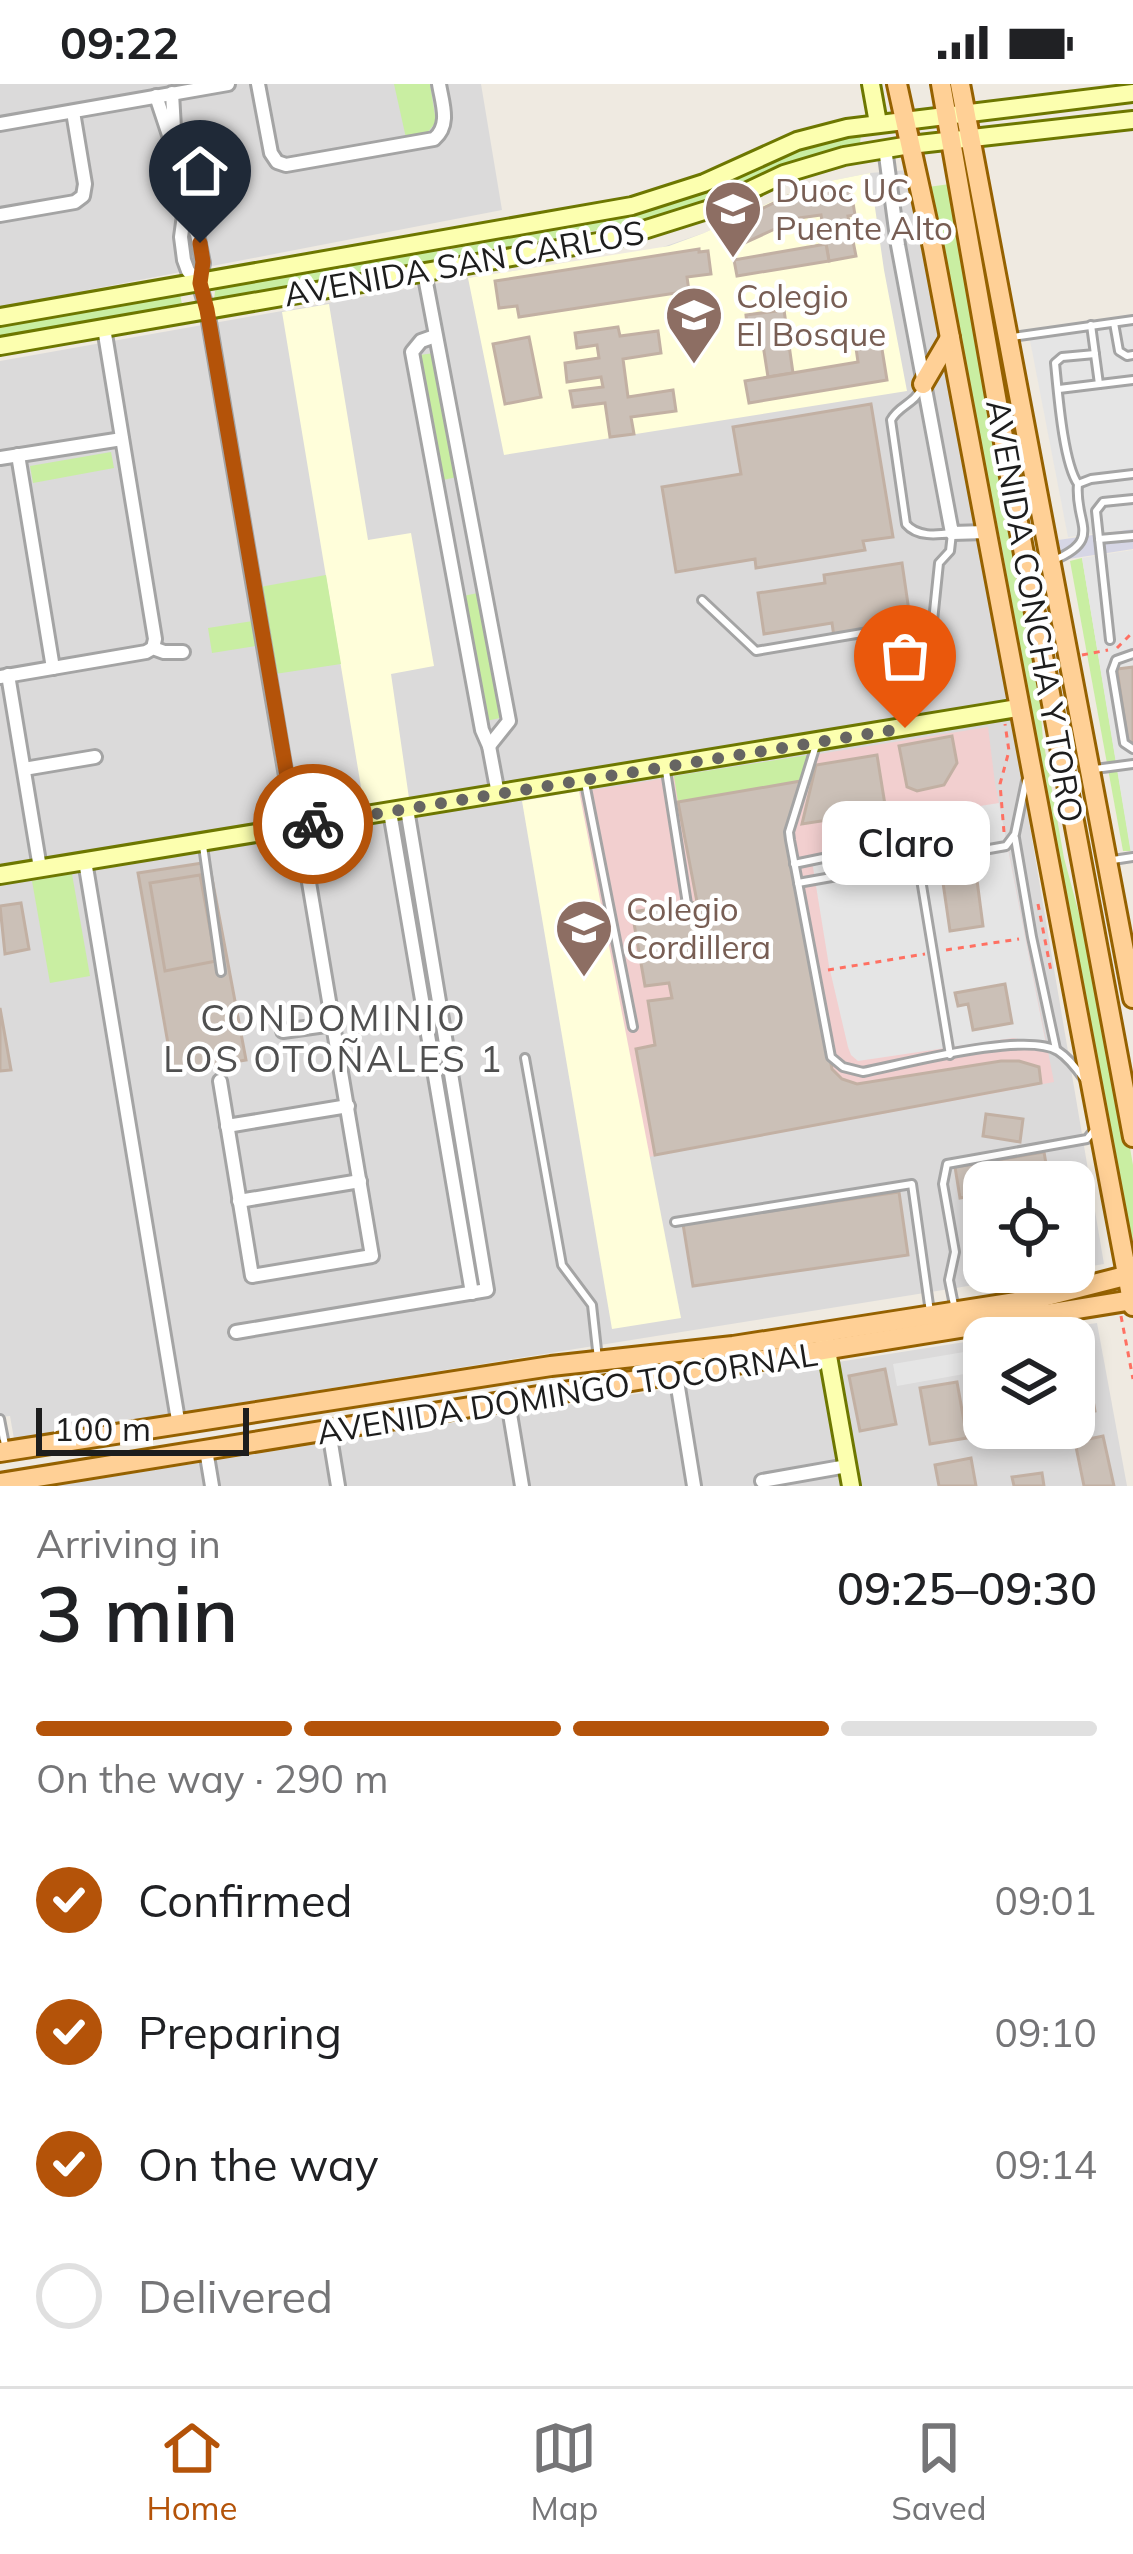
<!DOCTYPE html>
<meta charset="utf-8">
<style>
body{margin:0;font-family:Mulish,sans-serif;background:#f2f2f2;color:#202124;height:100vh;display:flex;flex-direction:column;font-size:45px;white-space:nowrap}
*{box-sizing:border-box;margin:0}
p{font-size:39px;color:#757577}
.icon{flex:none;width:66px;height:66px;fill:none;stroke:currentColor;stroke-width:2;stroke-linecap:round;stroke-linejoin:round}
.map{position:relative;height:1402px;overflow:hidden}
.details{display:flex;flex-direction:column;background:#fff;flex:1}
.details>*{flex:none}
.fabs{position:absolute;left:963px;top:1077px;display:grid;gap:24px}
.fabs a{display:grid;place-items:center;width:132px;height:132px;border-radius:24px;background:#fff;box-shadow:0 6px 18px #0003;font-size:60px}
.scale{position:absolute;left:36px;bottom:30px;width:213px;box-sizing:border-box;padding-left:12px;border:6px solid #1d1d1d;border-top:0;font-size:33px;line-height:42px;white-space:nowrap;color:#1d1d1d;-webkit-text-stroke:9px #fff;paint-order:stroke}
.pin{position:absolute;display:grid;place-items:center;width:102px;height:102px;color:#fff;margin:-123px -51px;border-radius:50% 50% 50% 0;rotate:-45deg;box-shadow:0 0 12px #0007}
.pin .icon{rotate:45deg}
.courier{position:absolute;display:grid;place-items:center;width:120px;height:120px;margin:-60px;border:9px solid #b45309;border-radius:50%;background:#fff;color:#222;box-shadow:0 3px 15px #0007}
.bubble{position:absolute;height:84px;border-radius:24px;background:#fff;box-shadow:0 6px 18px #0003;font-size:39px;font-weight:600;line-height:84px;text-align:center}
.headline em{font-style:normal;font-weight:600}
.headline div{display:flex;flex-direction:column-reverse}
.headline{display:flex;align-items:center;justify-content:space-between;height:204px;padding:0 36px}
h1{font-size:78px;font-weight:600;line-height:90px}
.bar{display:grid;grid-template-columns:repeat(4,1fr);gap:18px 12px;align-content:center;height:144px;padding:0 36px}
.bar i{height:15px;border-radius:9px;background:#e0e0e0}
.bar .current{background:#b45309}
.bar p{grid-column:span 4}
ol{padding:0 36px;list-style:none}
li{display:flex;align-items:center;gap:36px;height:132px}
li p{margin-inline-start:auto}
li .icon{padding:12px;border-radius:50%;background:#b45309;color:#fff;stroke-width:4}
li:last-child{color:#757577}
li i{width:66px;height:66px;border:6px solid #e0e0e0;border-radius:50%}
.status{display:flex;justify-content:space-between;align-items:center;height:84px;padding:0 60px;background:#fff;direction:ltr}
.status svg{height:33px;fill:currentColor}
.dock{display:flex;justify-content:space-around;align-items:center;height:168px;border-top:3px solid #e0e0e0;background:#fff;font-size:33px;color:#757577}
.dock a{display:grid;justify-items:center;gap:6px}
.dock .current{color:#b45309}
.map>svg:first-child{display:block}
.residential{fill:#dbdada}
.commercial{fill:#f2cfcf}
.education{fill:#fffeda}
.grass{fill:#c9eea2}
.parking{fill:#e5e5e5}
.plaza{fill:#d6d6e5}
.building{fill:#cbc0b7;stroke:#c2b0a3;stroke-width:3}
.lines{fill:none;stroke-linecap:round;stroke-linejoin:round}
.lane-casing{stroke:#a4a4a4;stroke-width:12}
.street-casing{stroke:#a4a4a4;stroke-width:18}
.secondary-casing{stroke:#6d7700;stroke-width:22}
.primary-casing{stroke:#956100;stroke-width:24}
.path{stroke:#ff7062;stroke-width:3;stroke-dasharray:6 6;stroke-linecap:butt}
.lane{stroke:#fff;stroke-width:6}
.street{stroke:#fff;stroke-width:12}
.secondary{stroke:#fcffaf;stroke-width:16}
.primary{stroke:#ffd096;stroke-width:18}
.done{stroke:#666562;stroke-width:12;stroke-dasharray:0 21.6}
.route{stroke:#b45309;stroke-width:15}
.labels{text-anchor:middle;stroke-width:9;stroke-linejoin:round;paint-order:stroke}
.education-label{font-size:33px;fill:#785e54;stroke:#fff;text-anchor:start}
.street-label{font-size:33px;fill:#1d1d1d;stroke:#fff}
.neighbourhood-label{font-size:36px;letter-spacing:3px;fill:#505050;stroke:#fff}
</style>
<div class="status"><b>09:22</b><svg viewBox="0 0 49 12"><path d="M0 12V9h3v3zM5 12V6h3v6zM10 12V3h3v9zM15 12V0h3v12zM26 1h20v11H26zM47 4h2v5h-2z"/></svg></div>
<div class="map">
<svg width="1133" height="1402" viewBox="0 0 1133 1402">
<rect width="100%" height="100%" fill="#efeae1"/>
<g class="residential">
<polygon points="0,0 481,0 502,126 0,223"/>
<polygon points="908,86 1012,637 1104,1180 1074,1185 1074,1098 984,1098 984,1188 1055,1188 14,1355 10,1332 0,1333 0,277 468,194 657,165 704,149 805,102 870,89"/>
<polygon points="1097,1239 1127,1402 53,1402 984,1255 984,1344 1074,1344 1074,1254 992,1254"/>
</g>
<polygon class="commercial" points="988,643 995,699 1054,998 649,1073 579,708"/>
<g class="education">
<polygon points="870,89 884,186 907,307 504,371 468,194 669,162 704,149 805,102"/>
<polygon points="329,220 368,456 411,449 434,582 391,590 410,721 365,727 282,228"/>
<polygon points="579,707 681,1234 612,1245 522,717"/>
</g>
<g class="grass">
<polygon points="394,0 430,0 436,38 427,49 406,54"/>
<polygon points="861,51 860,59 795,78 698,122 668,131 561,154 454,172 452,165 648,127 707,107 786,71"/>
<polygon points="950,100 1037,588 1043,655 1064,774 1107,934 1133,1081 1133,1165 1093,982 1028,635 1022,579 1002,464 928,103"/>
<polygon points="438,165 434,180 220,218 214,216 215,207 218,205"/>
<polygon points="175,209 180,210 182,220 90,239 0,253 0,239"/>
<polygon points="434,269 457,393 443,396 420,271"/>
<polygon points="111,368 114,384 33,399 30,382"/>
<polygon points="1082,474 1131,767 1123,767 1070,477"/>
<polygon points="326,491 341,580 275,590 269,560 212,569 208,544 265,535 260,503"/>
<polygon points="478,509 500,634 486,637 463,512"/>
<polygon points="808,671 801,697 678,718 674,692"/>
<polygon points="72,790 90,892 50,899 32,797"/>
</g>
<g class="parking">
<polygon points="1133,233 1133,445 1068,453 1028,246"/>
<polygon points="1133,466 1133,782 1082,474"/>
<polygon points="999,719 1046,960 1013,954 858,977 851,971 848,963 829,882 811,771 909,754 911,733"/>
<polygon points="976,1266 981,1287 897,1302 893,1280"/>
</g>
<polygon class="plaza" points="1133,445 1133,465 1049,478 1045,458"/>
<g class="building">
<polygon points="850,101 855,131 848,132 856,172 829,177 821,131 799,134 740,161 730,140 788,112"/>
<polygon points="826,160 829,177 737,192 734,176"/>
<polygon points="699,165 699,168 708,167 711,190 687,193 689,207 519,233 517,222 499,224 495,197"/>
<polygon points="784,226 793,289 768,293 761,248 748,250 746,231"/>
<polygon points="618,243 620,252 658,247 661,269 623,275 628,313 673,306 676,327 631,333 634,350 610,353 605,319 573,323 570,307 603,303 601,293 567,298 565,279 599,274 597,261 577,264 575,249"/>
<polygon points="529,253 541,313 505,320 493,260"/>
<polygon points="880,253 887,296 749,319 745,297 858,278 855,257"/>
<polygon points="871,320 893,453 863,457 865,466 756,484 755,475 676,488 662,403 741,390 733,343"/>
<polygon points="902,479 911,541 834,553 832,539 764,550 758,509 825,499 824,491"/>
<polygon points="1133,583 1133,659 1128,659 1117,585"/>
<polygon points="952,652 957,679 944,701 917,707 907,703 899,662"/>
<polygon points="877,671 886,727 802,740 816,681"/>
<polygon points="801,697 786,749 832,985 842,995 857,1000 1001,977 1019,977 1039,983 1041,999 655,1071 636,965 655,961 648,917 672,914 669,899 645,902 632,828 697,818 678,718"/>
<polygon points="209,778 246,976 173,988 138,789"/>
<polygon points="975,781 983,842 950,847 941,785"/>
<polygon points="200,791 216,877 165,887 150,799"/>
<polygon points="21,819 29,865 5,870 0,822"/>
<polygon points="1005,900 1012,939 973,946 968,920 958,922 955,909"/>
<polygon points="0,924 11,986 0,987"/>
<polygon points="986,1030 1023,1035 1020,1058 983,1052"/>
<polygon points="1044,1068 1049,1098 984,1098 984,1110 960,1114 955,1083"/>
<polygon points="899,1108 908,1171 693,1202 683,1140"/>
<polygon points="1085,1273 1095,1327 1074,1331 1074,1275"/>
<polygon points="885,1285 896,1340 860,1347 849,1292"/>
<polygon points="957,1298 967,1354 930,1360 920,1304"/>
<polygon points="1103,1352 1114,1402 1084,1402 1075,1358"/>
<polygon points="971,1374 976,1402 939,1402 935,1381"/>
<polygon points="1042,1389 1044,1402 1014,1402 1012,1393"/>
</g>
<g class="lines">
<defs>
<g id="lane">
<polyline points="1114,239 1119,267 1127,272 1133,271"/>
<polyline points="1091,241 1099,300"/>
<polyline points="1012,253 1133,236"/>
<polyline points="1059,305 1133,296"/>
<polyline points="1078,400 1091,395 1133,390"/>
<polyline points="1099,455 1133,452"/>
<path d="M1054,476C1104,455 1074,439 1078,400C1063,378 1058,308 1055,279L1062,273L1095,270"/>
<path d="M702,516L756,567L933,537L939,479L950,467L952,449C936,451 917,453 906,440L891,336C899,321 915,320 922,303"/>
<polyline points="1110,556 1096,427 1103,418 1133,415"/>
<polyline points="1133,570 1116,576 1112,587 1124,659 1133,665"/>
<path d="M816,661L789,748L790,756L831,973L843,983L863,988C904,980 1025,947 1058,967C1069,974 1077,985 1084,995"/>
<polyline points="1095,685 1133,680"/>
<polyline points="666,687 687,820"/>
<polyline points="585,699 633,943"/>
<polyline points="914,753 950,971"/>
<polyline points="1015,754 1032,853 1056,965"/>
<polyline points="203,762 221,888"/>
<polyline points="1113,776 1133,773"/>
<polyline points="794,780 823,774 845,764 984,742"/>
<polyline points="798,799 1006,762 1015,750 1026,697"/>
<polyline points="525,974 562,1181 592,1221 598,1275"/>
<polyline points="675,1138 912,1100 930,1228"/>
<polyline points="955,1226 949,1196 955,1168 943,1100 947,1080 1087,1055 1095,1045"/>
<polyline points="0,1335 5,1361"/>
</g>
<g id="street">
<path d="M258,0L271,69L277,78L286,81L434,55C451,41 442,19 439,0"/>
<polyline points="172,9 175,62"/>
<polyline points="156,12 175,69 185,124 197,150 203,179 199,199"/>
<polyline points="0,40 228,0"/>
<polyline points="885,64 898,161 952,449 986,448"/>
<polyline points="185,124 181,153 184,176 188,187 199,199 207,226 288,704 302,757 372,1172 252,1192 220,997"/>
<polyline points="0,131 75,118 83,112 85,100 73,28"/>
<polyline points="424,188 509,637 489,662"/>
<polyline points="104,244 155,555 153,564"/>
<polyline points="435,252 421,257 412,268 482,646 489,662 498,710"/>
<polyline points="18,371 53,584"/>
<polyline points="0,374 122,355"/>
<polyline points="8,591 40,784"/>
<polyline points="0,593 146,568 153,564 164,568 183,568"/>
<polyline points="24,685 95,673"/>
<polyline points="390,728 472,1209"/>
<polyline points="85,777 179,1342"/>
<polyline points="283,947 333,940"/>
<polyline points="227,1042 348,1022"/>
<polyline points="239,1117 360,1097"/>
<polyline points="236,1248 487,1206 407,725"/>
<polyline points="676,1291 694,1402"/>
<polyline points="508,1318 522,1402"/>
<polyline points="329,1347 338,1402"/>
<polyline points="206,1366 212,1402"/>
<polyline points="762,1397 847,1382"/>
</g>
<g id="secondary">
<polyline points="871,0 878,39"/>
<polyline points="0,233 632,122 704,99 797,57 847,44 1133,9"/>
<polyline points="0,262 615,155 710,125 784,90 844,72 910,61 1133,36"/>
<polyline points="0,791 1018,624"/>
<polyline points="825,1255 851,1402"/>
</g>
<g id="primary">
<polyline points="897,0 933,164 1133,1222"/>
<polyline points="941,0 1018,438 1133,1053"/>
<polyline points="960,0 1133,914"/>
<polyline points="923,300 950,254"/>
<polyline points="0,1368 551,1282 733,1262 824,1248 1035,1215 1133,1190"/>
<polyline points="0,1399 1133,1216"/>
</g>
</defs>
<use href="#lane" class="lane-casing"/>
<use href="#street" class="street-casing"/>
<use href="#secondary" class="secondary-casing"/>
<use href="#primary" class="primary-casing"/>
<g class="path">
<polyline points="1117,564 1133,548"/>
<polyline points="1082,571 1108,566"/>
<polyline points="1004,748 1000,700 1009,667 1005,640"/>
<polyline points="1038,820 1051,887"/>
<polyline points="946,866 1019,855"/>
<polyline points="828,886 925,870"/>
<polyline points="1121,1232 1133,1295"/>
</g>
<use href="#lane" class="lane"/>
<use href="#street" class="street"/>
<use href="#secondary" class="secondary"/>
<use href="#primary" class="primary"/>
</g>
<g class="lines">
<polyline class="done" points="313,740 905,644"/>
<polyline class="route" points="200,159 203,178 200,199 207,226 289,704 297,743 313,740"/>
</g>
<defs>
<symbol id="university-pin" viewBox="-11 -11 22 30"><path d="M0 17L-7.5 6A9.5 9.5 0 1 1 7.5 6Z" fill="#8d6e63" stroke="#fff"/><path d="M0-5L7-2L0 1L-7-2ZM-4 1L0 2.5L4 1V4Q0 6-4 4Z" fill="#fff"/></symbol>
<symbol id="school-pin" viewBox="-11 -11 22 30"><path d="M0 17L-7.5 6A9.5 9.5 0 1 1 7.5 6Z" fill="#8d6e63" stroke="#fff"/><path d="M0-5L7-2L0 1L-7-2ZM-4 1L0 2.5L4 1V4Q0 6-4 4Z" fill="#fff"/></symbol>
</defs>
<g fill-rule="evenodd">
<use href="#university-pin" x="700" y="92" width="66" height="90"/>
<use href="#school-pin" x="661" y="198" width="66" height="90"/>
<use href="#school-pin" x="551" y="811" width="66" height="90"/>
</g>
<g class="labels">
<g class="education-label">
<text x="775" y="118">Duoc UC<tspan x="775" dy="38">Puente Alto</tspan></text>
<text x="736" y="224">Colegio<tspan x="736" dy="38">El Bosque</tspan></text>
<text x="626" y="837">Colegio<tspan x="626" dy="38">Cordillera</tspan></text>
</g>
<g class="street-label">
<text transform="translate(464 179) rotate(-10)" y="12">AVENIDA SAN CARLOS</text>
<text transform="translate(1035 527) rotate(80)" y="12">AVENIDA CONCHA Y TORO</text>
<text transform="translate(567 1309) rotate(-9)" y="12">AVENIDA DOMINGO TOCORNAL</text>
</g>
<g class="neighbourhood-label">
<text x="334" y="947">CONDOMINIO<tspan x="334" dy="41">LOS OTOÑALES 1</tspan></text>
</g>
</g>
</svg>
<div class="fabs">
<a><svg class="icon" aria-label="locate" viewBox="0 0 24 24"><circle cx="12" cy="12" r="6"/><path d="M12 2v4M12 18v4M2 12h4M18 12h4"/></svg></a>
<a><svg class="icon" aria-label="layers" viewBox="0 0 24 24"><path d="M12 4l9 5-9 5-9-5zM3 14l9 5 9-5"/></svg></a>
</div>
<div class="scale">100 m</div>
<div class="pin" style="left:905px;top:644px;background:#ea580c"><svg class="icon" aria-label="bag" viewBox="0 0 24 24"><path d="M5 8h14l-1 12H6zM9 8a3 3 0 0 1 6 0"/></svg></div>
<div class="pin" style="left:200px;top:159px;background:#1f2937"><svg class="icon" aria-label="home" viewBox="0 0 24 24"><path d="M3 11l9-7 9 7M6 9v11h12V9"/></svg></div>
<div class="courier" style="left:313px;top:740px"><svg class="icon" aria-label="bike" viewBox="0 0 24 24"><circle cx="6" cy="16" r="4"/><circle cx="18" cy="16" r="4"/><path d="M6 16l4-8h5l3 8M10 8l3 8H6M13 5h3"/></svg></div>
<div class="bubble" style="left:822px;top:717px;width:168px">Claro</div>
</div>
<section class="details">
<div class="headline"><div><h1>3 min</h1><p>Arriving in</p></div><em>09:25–09:30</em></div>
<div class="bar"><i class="current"></i><i class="current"></i><i class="current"></i><i></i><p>On the way · 290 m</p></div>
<ol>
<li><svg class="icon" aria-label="check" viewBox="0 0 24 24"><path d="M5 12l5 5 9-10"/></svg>Confirmed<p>09:01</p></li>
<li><svg class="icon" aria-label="check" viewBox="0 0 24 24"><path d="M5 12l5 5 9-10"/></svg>Preparing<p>09:10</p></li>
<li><svg class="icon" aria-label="check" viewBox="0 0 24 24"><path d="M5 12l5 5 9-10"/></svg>On the way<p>09:14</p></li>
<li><i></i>Delivered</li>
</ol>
</section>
<nav class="dock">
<a class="current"><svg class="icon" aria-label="home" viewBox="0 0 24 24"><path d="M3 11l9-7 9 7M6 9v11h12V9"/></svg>Home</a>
<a><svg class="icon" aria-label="map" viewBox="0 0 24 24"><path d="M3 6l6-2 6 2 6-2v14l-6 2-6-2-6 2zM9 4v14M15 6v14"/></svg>Map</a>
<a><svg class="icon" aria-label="saved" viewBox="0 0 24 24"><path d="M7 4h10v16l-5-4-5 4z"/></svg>Saved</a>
</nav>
